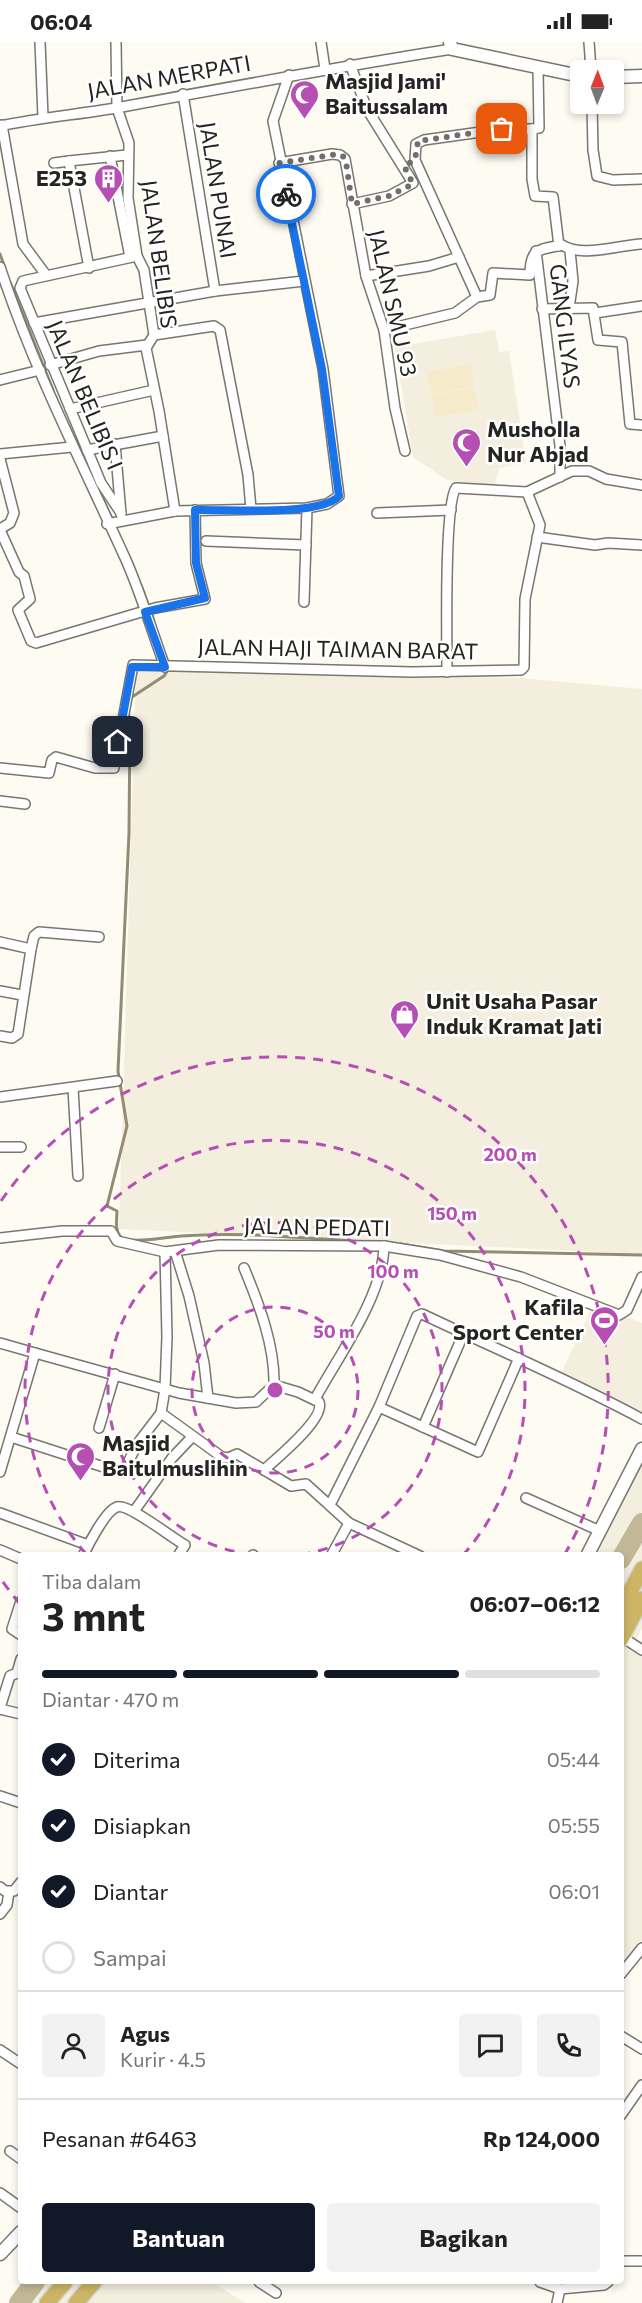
<!DOCTYPE html>
<html lang="id">
<meta charset="utf-8">
<style>
body{margin:0;font-family:Commissioner,sans-serif;background:#f2f2f2;color:#222;height:100vh;display:flex;flex-direction:column;font-size:22px;white-space:nowrap}
*{box-sizing:border-box;margin:0}
p{font-size:20px;color:#767676}
.icon{flex:none;width:33px;height:33px;fill:none;stroke:currentColor;stroke-width:2;stroke-linecap:round;stroke-linejoin:round}
.map{position:relative;flex:1;overflow:hidden}
.side{position:absolute;left:18px;top:1510px;width:606px;height:732px;display:flex;flex-direction:column;background:#fff;border-radius:6px;box-shadow:0 3px 9px #0003}
.side>*{flex:none}
.needle{width:39px;rotate:1deg}
.tools{position:absolute;left:570px;top:18px;display:grid;gap:12px}
.tools a{display:grid;place-items:center;width:54px;height:54px;border-radius:6px;background:#fff;box-shadow:0 3px 9px #0003;font-size:30px}
.pin{position:absolute;display:grid;place-items:center;width:51px;height:51px;color:#fff;margin:-26px;border-radius:12px;box-shadow:0 3px 9px #0006}
.courier{position:absolute;display:grid;place-items:center;width:60px;height:60px;margin:-30px;border:4px solid #1a73e8;border-radius:50%;background:#fff;color:#222;box-shadow:0 2px 8px #0007}
.head em{font-style:normal;font-weight:700}
.head div{display:flex;flex-direction:column-reverse}
.head{display:flex;align-items:center;justify-content:space-between;height:102px;padding:0 24px}
h1{font-size:39px;font-weight:700;line-height:45px}
.bar{display:grid;grid-template-columns:repeat(4,1fr);gap:9px 6px;align-content:center;height:72px;padding:0 24px}
.bar i{height:8px;border-radius:4px;background:#e0e0e0}
.bar .on{background:#111827}
.bar p{grid-column:span 4}
.line{display:flex;align-items:center;gap:15px;padding:0 24px;border-top:2px solid #e0e0e0}
.line div{flex:1}
.round{display:grid;place-items:center;flex:none;width:63px;height:63px;border-radius:6px;background:#f2f2f2}
ol{padding:0 24px;list-style:none}
li{display:flex;align-items:center;gap:18px;height:66px}
li p{margin-inline-start:auto}
li .icon{padding:6px;border-radius:50%;background:#111827;color:#fff;stroke-width:4}
li:last-child{color:#767676}
li i{width:33px;height:33px;border:3px solid #e0e0e0;border-radius:50%}
.cta{display:flex;gap:12px;margin-top:auto;padding:12px 24px}
.cta a{flex:1;height:69px;border-radius:6px;background:#111827;color:#fff;font-size:24px;font-weight:700;line-height:69px;text-align:center}
.cta a+a{background:#f2f2f2;color:#222}
.status{display:flex;justify-content:space-between;align-items:center;height:42px;padding:0 30px;background:#fff;direction:ltr}
.status svg{height:16px;fill:currentColor}
.map>svg:first-child{display:block}
.built{fill:#f3eede}
.green{fill:#f5ebca}
.lines{fill:none;stroke-linecap:round;stroke-linejoin:round}
.stream{stroke:#938c74;stroke-width:3}
.river{stroke:#c2b898;stroke-width:20}
.minor-casing{stroke:#78766f;stroke-width:12}
.tertiary-casing{stroke:#78766f;stroke-width:15}
.trunk-casing{stroke:#d8d8d7;stroke-width:18}
.minor{stroke:#fff;stroke-width:9}
.tertiary{stroke:#fff;stroke-width:12}
.trunk{stroke:#ccb666;stroke-width:15}
.done{stroke:#716f6a;stroke-width:6;stroke-dasharray:0 10.8}
.route{stroke:#1a73e8;stroke-width:8}
.ring{fill:none;stroke:#b64fb3;stroke-width:3;stroke-dasharray:10 8}
.labels{text-anchor:middle;stroke-width:5;stroke-linejoin:round;paint-order:stroke}
.street-label{font-size:22px;fill:#252421;stroke:#fff}
.poi-label{font-size:22px;font-weight:bold;fill:#252421;stroke:#fff;text-anchor:start}
.centre{fill:#b64fb3;stroke:#fff;stroke-width:3}
.ring-label{font-size:18px;text-anchor:middle;font-weight:bold;fill:#b64fb3;stroke:#fff;stroke-width:5;stroke-linejoin:round;paint-order:stroke}
</style>
<div class="status"><b>06:04</b><svg viewBox="0 0 49 12"><path d="M0 12V9h3v3zM5 12V6h3v6zM10 12V3h3v9zM15 12V0h3v12zM26 1h20v11H26zM47 4h2v5h-2z"/></svg></div>
<div class="map">
<svg width="642" height="2261" viewBox="0 0 642 2261">
<rect width="100%" height="100%" fill="#fdfbf2"/>
<g class="built">
<polygon points="495,288 499,310 509,309 526,421 499,426 494,445 447,438 413,415 395,305"/>
<polygon points="136,629 520,636 642,647 642,1212 119,1187"/>
<polygon points="594,1261 642,1281 642,1380 559,1336"/>
<polygon points="642,1416 642,1587 634,1601 642,1606 642,1913 621,1939 621,1514 596,1514"/>
<polygon points="39,2240 212,2240 245,2261 24,2261"/>
</g>
<g class="green">
<polygon points="470,322 474,344 431,352 427,330"/>
<polygon points="474,346 478,368 435,375 432,353"/>
</g>
<g class="lines">
<g class="stream">
<polyline points="0,212 5,226"/>
<polyline points="10,240 53,348"/>
<polyline points="97,444 113,479"/>
<polyline points="141,543 153,576"/>
<polyline points="130,659 132,655 164,634 168,628"/>
<path d="M128,668L130,682L129,791L118,1029L127,1084L107,1164L117,1169C117,1177 114,1190 122,1196C131,1202 169,1195 181,1194C244,1189 308,1197 371,1200"/>
<polyline points="401,1202 444,1209 642,1213"/>
</g>
<g class="river">
<polyline points="621,1517 642,1481"/>
<polyline points="19,2261 35,2240"/>
</g>
<defs>
<g id="minor">
<polyline points="40,0 43,75"/>
<polyline points="116,0 117,66 129,101 128,156 137,214 144,228 154,293 146,306 159,369 175,469"/>
<polyline points="321,0 325,27"/>
<polyline points="589,0 591,28"/>
<polyline points="350,22 367,67 413,141 389,154 352,162"/>
<polyline points="538,27 539,86 532,87 532,137 535,154 553,155 559,204"/>
<polyline points="183,52 215,249"/>
<polyline points="592,62 593,108 597,134 613,138 642,137"/>
<polyline points="2,83 23,202 46,233"/>
<path d="M0,84C42,75 85,72 127,64C235,44 343,24 452,7"/>
<polyline points="502,87 532,87"/>
<path d="M504,101L502,87L424,98L416,102L415,118L477,255L490,253L493,231L530,233C530,206 538,208 562,203C582,216 618,203 642,202"/>
<polyline points="110,114 130,215"/>
<polyline points="54,121 69,119"/>
<polyline points="279,121 332,112 340,113 345,117 366,234 384,288 395,366 405,409"/>
<polyline points="536,209 560,404 560,435"/>
<path d="M0,225C33,326 82,421 126,518C141,552 152,589 165,625"/>
<polyline points="89,226 69,119 127,113"/>
<polyline points="366,234 429,224 459,215"/>
<polyline points="569,266 573,239 570,209"/>
<polyline points="542,267 593,266 598,298 622,300 630,382 642,383"/>
<polyline points="595,271 642,264"/>
<polyline points="34,281 215,249 304,239"/>
<polyline points="384,288 455,271 477,255"/>
<polyline points="154,293 214,284 220,288 248,433 251,467"/>
<polyline points="50,323 99,309 147,303"/>
<polyline points="0,338 40,328"/>
<polyline points="70,367 154,348"/>
<polyline points="115,402 121,472"/>
<polyline points="87,408 163,394"/>
<polyline points="0,412 72,405"/>
<polyline points="0,417 14,471 10,481 0,487"/>
<polyline points="121,471 101,441 20,246 23,239 137,214"/>
<polyline points="377,471 451,468"/>
<polyline points="107,482 175,469 307,466 327,462 339,454 323,327 273,79 289,33"/>
<polyline points="0,488 19,530 24,534 30,557 18,568 31,599 36,601 155,566 205,557 196,521 195,468"/>
<polyline points="537,495 595,503 608,501 642,503"/>
<polyline points="206,499 306,503"/>
<polyline points="304,560 307,466"/>
<path d="M447,630C447,602 444,462 456,446L527,450L572,429H589L606,437L642,443"/>
<polyline points="0,726 49,731 52,718 56,715 95,726 114,726 133,623 412,630 521,628 524,625 525,557 540,483 527,450"/>
<polyline points="0,759 25,762"/>
<polyline points="0,900 31,907 18,992 12,996 0,994"/>
<polyline points="31,907 34,894 39,890 99,895"/>
<polyline points="0,949 22,953"/>
<polyline points="73,1046 78,1134"/>
<polyline points="0,1055 117,1039"/>
<polyline points="0,1105 21,1105"/>
<polyline points="0,1196 62,1189 111,1189 117,1199 165,1210 219,1203 384,1204 440,1213 521,1235 619,1273 627,1268 642,1235"/>
<polyline points="175,1209 189,1254 204,1321 208,1356"/>
<path d="M244,1226C259,1262 275,1304 274,1343"/>
<polyline points="0,1301 35,1311 0,1430"/>
<path d="M35,1311L179,1351L236,1361L256,1360L274,1343L298,1350L319,1360C326,1376 277,1416 264,1428"/>
<path d="M315,1357C339,1313 383,1254 384,1204"/>
<path d="M379,1365L417,1274L422,1272C496,1307 570,1338 642,1377"/>
<polyline points="161,1371 222,1415 228,1416 237,1412 291,1444 306,1442 349,1481 420,1514"/>
<polyline points="423,1385 463,1293"/>
<polyline points="99,1386 115,1332"/>
<polyline points="11,1395 116,1429 124,1428 138,1401 161,1371 165,1347 167,1295 165,1210"/>
<polyline points="526,1456 600,1489"/>
<polyline points="332,1459 379,1365 478,1410 519,1316"/>
<polyline points="135,1468 172,1416 192,1395"/>
<polyline points="0,1471 88,1503"/>
<polyline points="0,1508 21,1517"/>
<polyline points="253,1513 254,1514"/>
<path d="M83,1514C88,1503 106,1468 117,1465C128,1461 172,1496 185,1503L178,1514"/>
<polyline points="331,1514 349,1481"/>
<polyline points="21,1559 12,1587 21,1593"/>
<polyline points="622,1595 642,1608"/>
<polyline points="0,1666 10,1634 17,1631 21,1617"/>
<polyline points="0,1667 21,1672"/>
<polyline points="0,1754 21,1761"/>
<polyline points="0,1845 5,1849 14,1849 21,1840"/>
<polyline points="0,1872 7,1863 9,1850"/>
<polyline points="621,1932 642,1906"/>
<polyline points="621,1994 642,2007"/>
<polyline points="0,2008 21,2022"/>
<polyline points="621,2073 642,2043"/>
<polyline points="10,2109 21,2117"/>
<polyline points="0,2151 21,2166"/>
<polyline points="621,2219 642,2219"/>
<polyline points="259,2240 276,2251"/>
<polyline points="540,2240 560,2247 604,2243 608,2240"/>
<polyline points="557,2261 560,2247"/>
</g>
<g id="tertiary">
<polyline points="450,0 452,7 580,34"/>
<polyline points="614,35 642,34"/>
<polyline points="587,1514 642,1407"/>
<polyline points="0,2212 21,2190"/>
</g>
<g id="trunk">
<polyline points="621,1567 642,1527"/>
<polyline points="621,1597 642,1557"/>
<polyline points="47,2261 65,2240"/>
<polyline points="76,2261 94,2240"/>
</g>
</defs>
<use href="#minor" class="minor-casing"/>
<use href="#tertiary" class="tertiary-casing"/>
<use href="#trunk" class="trunk-casing"/>
<use href="#minor" class="minor"/>
<use href="#tertiary" class="tertiary"/>
<use href="#trunk" class="trunk"/>
</g>
<g class="lines">
<polyline class="done" points="286,152 279,121 338,112 344,115 346,120 352,162 389,154 413,142 404,124 415,118 418,99 502,87"/>
<path class="route" d="M118,700L132,625H165L145,570L205,556L196,521L195,468C226,467 320,475 339,454L322,327L286,152"/>
</g>
<g class="ring">
<circle cx="275" cy="1348" r="83"/>
<path d="M252 1513A167 167 0 1 1 298 1513"/>
<path d="M86 1512A250 250 0 1 1 464 1512"/>
<path d="M20 1562A333 333 0 0 1 1 1537M1 1159A333 333 0 0 1 565 1512"/>
</g>
<defs>
<symbol id="mosque-pin" viewBox="-11 -11 22 30"><path d="M0 17L-7.5 6A9.5 9.5 0 1 1 7.5 6Z" fill="#b64fb3" stroke="#fff"/><path d="M3.5-4.9A6 6 0 1 0 3.5 4.9A5 5 0 1 1 3.5-4.9Z" fill="#fff"/></symbol>
<symbol id="building-pin" viewBox="-11 -11 22 30"><path d="M0 17L-7.5 6A9.5 9.5 0 1 1 7.5 6Z" fill="#b64fb3" stroke="#fff"/><path d="M-4-6H4V6H1V3H-1V6H-4ZM-2.5-4.3h1.7v1.8h-1.7ZM.8-4.3h1.7v1.8H.8ZM-2.5-1h1.7V.8h-1.7ZM.8-1h1.7V.8H.8Z" fill="#fff"/></symbol>
<symbol id="shop-pin" viewBox="-11 -11 22 30"><path d="M0 17L-7.5 6A9.5 9.5 0 1 1 7.5 6Z" fill="#b64fb3" stroke="#fff"/><path d="M-5-2.5h2.3a2.7 3.5 0 0 1 5.4 0H5L5.5 6h-11ZM-1.5-2.5h3a1.5 2.3 0 0 0-3 0Z" fill="#fff"/></symbol>
<symbol id="stadium-pin" viewBox="-11 -11 22 30"><path d="M0 17L-7.5 6A9.5 9.5 0 1 1 7.5 6Z" fill="#b64fb3" stroke="#fff"/><path d="M0-5a6.5 5 0 1 0 0 10a6.5 5 0 1 0 0-10ZM-3.5-1.8h7v3.6h-7Z" fill="#fff"/></symbol>
</defs>
<g fill-rule="evenodd">
<use href="#mosque-pin" x="288" y="36" width="33" height="45"/>
<use href="#building-pin" x="92" y="120" width="33" height="45"/>
<use href="#mosque-pin" x="450" y="384" width="33" height="45"/>
<use href="#shop-pin" x="388" y="956" width="33" height="45"/>
<use href="#stadium-pin" x="588" y="1262" width="33" height="45"/>
<use href="#mosque-pin" x="64" y="1398" width="33" height="45"/>
</g>
<g class="labels">
<g class="street-label">
<text transform="translate(169 35) rotate(-10)" y="8">JALAN MERPATI</text>
<text transform="translate(218 148) rotate(81)" y="8">JALAN PUNAI</text>
<text transform="translate(159 212) rotate(82)" y="8">JALAN BELIBIS</text>
<text transform="translate(393 261) rotate(77)" y="8">JALAN SMU 93</text>
<text transform="translate(565 284) rotate(83)" y="8">GANG ILYAS</text>
<text transform="translate(85 353) rotate(67)" y="8">JALAN BELIBIS I</text>
<text transform="translate(338 607) rotate(1)" y="8">JALAN HAJI TAIMAN BARAT</text>
<text transform="translate(317 1185) rotate(1)" y="8">JALAN PEDATI</text>
</g>
<g class="poi-label">
<text x="325" y="47">Masjid Jami'<tspan x="325" dy="25">Baitussalam</tspan></text>
<text x="87" y="144" text-anchor="end">E253</text>
<text x="487" y="395">Musholla<tspan x="487" dy="25">Nur Abjad</tspan></text>
<text x="426" y="967">Unit Usaha Pasar<tspan x="426" dy="25">Induk Kramat Jati</tspan></text>
<text x="584" y="1273" text-anchor="end">Kafila<tspan x="584" dy="25">Sport Center</tspan></text>
<text x="102" y="1409">Masjid<tspan x="102" dy="25">Baitulmuslihin</tspan></text>
</g>
</g>
<circle cx="275" cy="1348" r="9" class="centre"/>
<g class="ring-label">
<text x="510" y="1119">200 m</text>
<text x="452" y="1178">150 m</text>
<text x="393" y="1236">100 m</text>
<text x="334" y="1296">50 m</text>
</g>
</svg>
<div class="tools">
<a><svg class="needle" viewBox="-14 -14 28 28"><path d="M0-13l5 13h-10z" fill="#e53935"/><path d="M0 13l5-13h-10z" fill="#767676"/></svg></a>
</div>
<div class="pin" style="left:502px;top:87px;background:#ea580c"><svg class="icon" aria-label="bag" viewBox="0 0 24 24"><path d="M5 8h14l-1 12H6zM9 8a3 3 0 0 1 6 0"/></svg></div>
<div class="pin" style="left:118px;top:700px;background:#1f2937"><svg class="icon" aria-label="home" viewBox="0 0 24 24"><path d="M3 11l9-7 9 7M6 9v11h12V9"/></svg></div>
<div class="courier" style="left:286px;top:152px"><svg class="icon" aria-label="bike" viewBox="0 0 24 24"><circle cx="6" cy="16" r="4"/><circle cx="18" cy="16" r="4"/><path d="M6 16l4-8h5l3 8M10 8l3 8H6M13 5h3"/></svg></div>
<section class="side">
<div class="head"><div><h1>3 mnt</h1><p>Tiba dalam</p></div><em>06:07–06:12</em></div>
<div class="bar"><i class="on"></i><i class="on"></i><i class="on"></i><i></i><p>Diantar · 470 m</p></div>
<ol>
<li><svg class="icon" aria-label="check" viewBox="0 0 24 24"><path d="M5 12l5 5 9-10"/></svg>Diterima<p>05:44</p></li>
<li><svg class="icon" aria-label="check" viewBox="0 0 24 24"><path d="M5 12l5 5 9-10"/></svg>Disiapkan<p>05:55</p></li>
<li><svg class="icon" aria-label="check" viewBox="0 0 24 24"><path d="M5 12l5 5 9-10"/></svg>Diantar<p>06:01</p></li>
<li><i></i>Sampai</li>
</ol>
<div class="line" style="height:108px"><a class="round"><svg class="icon" aria-label="person" viewBox="0 0 24 24"><circle cx="12" cy="8" r="4"/><path d="M4 21q1-7 8-7t8 7"/></svg></a><div><b>Agus</b><p>Kurir · 4.5</p></div><a class="round"><svg class="icon" aria-label="chat" viewBox="0 0 24 24"><path d="M4 5h16v11H9l-5 4z"/></svg></a><a class="round"><svg class="icon" aria-label="phone" viewBox="0 0 24 24"><path d="M5 4h4l2 5-3 2q2 4 5 5l2-3 5 2v4C11 20 4 13 5 4z"/></svg></a></div>
<div class="line" style="height:78px"><div>Pesanan #6463</div><b>Rp 124,000</b></div>
<div class="cta"><a>Bantuan</a><a>Bagikan</a></div>
</section>
</div>
